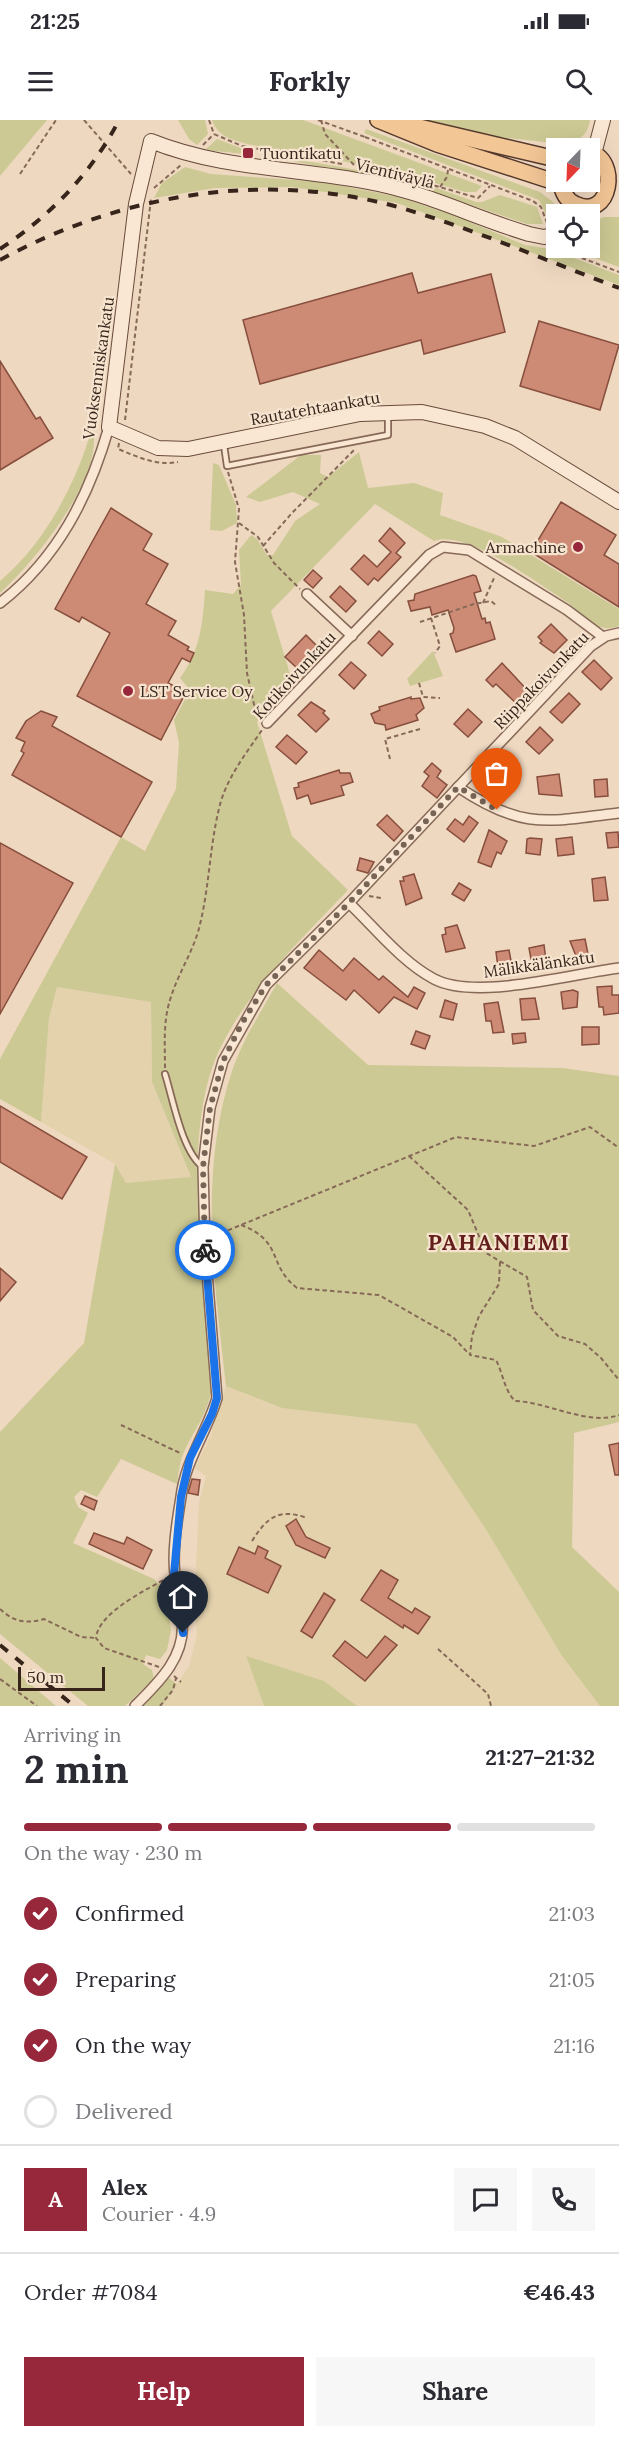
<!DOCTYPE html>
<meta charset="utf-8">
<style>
body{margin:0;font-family:Lora,serif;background:#f7f7f7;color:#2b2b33;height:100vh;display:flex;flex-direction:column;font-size:22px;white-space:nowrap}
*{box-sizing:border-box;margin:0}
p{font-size:20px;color:#7c7c81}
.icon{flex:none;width:33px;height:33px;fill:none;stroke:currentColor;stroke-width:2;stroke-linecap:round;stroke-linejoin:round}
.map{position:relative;height:1586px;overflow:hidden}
.drawer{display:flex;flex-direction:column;background:#fff;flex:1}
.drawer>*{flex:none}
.needle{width:39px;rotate:203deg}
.fabs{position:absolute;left:546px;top:18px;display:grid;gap:12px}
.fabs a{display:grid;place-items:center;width:54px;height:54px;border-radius:0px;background:#fff;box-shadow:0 6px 24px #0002;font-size:30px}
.scale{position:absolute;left:18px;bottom:15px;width:87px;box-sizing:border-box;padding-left:6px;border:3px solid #37251c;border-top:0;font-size:16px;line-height:21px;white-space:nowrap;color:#37251c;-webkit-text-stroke:4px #f6e4cf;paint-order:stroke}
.pin{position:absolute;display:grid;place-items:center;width:51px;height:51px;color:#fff;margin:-62px -26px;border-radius:50% 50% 50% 0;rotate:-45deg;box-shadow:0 0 6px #0007}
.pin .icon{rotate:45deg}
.courier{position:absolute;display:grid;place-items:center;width:60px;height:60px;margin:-30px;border:4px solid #1a73e8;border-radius:50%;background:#fff;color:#222;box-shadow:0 2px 8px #0007}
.head em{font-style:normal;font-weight:700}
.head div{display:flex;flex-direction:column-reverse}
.head{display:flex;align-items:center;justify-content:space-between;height:102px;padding:0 24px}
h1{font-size:39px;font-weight:700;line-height:45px}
.bar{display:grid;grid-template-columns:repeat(4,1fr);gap:9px 6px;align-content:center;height:72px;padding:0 24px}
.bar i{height:8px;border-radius:4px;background:#e1e1e2}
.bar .active{background:#97273b}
.bar p{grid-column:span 4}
.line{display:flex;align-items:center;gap:15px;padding:0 24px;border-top:2px solid #e1e1e2}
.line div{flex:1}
.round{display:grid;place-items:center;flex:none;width:63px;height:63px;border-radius:0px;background:#f7f7f7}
ol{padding:0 24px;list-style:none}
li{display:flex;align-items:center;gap:18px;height:66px}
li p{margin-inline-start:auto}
li .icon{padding:6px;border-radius:50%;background:#97273b;color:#fff;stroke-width:4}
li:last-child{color:#7c7c81}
li i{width:33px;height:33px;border:3px solid #e1e1e2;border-radius:50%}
.button{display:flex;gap:12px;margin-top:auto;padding:12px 24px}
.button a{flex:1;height:69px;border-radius:0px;background:#97273b;color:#fff;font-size:24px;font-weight:700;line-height:69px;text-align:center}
.button a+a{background:#f7f7f7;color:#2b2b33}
.status{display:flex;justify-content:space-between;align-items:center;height:42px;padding:0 30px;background:#fff;direction:ltr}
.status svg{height:16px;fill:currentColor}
header{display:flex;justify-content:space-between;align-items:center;height:78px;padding:0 24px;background:#fff;font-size:27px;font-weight:700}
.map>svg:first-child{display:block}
.farmland{fill:#e4d2ad}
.green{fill:#ccc994}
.building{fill:#cd8b75;stroke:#874e3d;stroke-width:1.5}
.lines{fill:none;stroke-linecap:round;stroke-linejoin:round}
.lane-casing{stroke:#876958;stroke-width:8}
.street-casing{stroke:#876958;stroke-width:12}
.secondary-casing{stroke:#694a3b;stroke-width:16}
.primary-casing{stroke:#55382c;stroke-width:18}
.path{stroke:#876958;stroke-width:2;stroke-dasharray:4.5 3;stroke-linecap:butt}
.lane{stroke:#f9e7d3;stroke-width:4.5}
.street{stroke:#f9e7d3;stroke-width:9}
.secondary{stroke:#f9e7d3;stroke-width:14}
.primary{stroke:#f3c696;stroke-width:15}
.rail{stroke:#37251c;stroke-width:4;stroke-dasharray:10 10;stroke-linecap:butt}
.path-bridge{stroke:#876958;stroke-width:2;stroke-dasharray:4.5 3;stroke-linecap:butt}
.done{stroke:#776455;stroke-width:6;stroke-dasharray:0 10.8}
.route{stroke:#1a73e8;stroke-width:8}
.poi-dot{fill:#97273b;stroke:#f6e4cf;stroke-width:2}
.labels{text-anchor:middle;stroke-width:4.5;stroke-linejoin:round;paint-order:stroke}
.poi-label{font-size:16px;fill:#37251c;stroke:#f6e4cf;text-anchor:start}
.street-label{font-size:16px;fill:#37251c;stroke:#f6e4cf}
.district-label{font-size:22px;font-weight:bold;letter-spacing:1.5px;fill:#641e1b;stroke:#f6e4cf}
</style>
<div class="status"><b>21:25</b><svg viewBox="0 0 49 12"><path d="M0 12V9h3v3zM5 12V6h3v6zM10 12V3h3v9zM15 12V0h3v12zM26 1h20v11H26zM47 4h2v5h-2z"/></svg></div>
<header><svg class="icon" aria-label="menu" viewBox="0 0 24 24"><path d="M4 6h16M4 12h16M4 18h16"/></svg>Forkly<svg class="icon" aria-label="search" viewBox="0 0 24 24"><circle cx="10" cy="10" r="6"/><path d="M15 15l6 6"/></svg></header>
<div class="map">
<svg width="619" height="1586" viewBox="0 0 619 1586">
<rect width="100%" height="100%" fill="#eed8c0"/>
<g class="farmland">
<polygon points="57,867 151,882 152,962 191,1058 126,1063 115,1044 41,1002 49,898"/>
<polygon points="226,1266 282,1288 416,1304 485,1408 562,1536 600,1586 357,1586 324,1561 246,1537 264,1586 162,1586 189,1546 197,1515 194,1486 199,1383 206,1356 195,1348 211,1315"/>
</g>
<g class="green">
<polygon points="0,0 47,0 0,56"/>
<polygon points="178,0 205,0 208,14 197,25 189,19"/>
<path d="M212,0H303L482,66L476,72H465L391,50L247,24C231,19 218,17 212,0Z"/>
<path d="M421,0H590C588,15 578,23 563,24L498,17Z"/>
<polygon points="366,9 540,72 554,83 554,99 550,103 539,80 364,13"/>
<polygon points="217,19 243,29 245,34 205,30"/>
<polygon points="272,35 414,60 476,82 482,82 500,75 537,87 543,104 527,104 412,65 272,37"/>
<polygon points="185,47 211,54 322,62 400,77 458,97 525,125 550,129 619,155 619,165 397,83 292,67 215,68 154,78 162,63"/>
<polygon points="603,97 619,97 619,147 568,128 590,128 590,105"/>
<path d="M90,315L94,317C96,366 35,441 0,473V461C42,426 74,368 90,315Z"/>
<path d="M359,332L368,368L414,363L443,373L440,395L502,417L619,489V506C615,507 610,509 605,508C591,506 578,490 567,482C539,464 466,409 434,421L375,384L271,491L293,564L257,602L292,716L348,770C301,820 247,870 218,933C191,994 197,1079 201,1144C203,1183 212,1223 212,1262C211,1291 192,1312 182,1337C179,1346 178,1356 177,1364L121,1339L97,1377L81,1370L74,1377L78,1387L88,1393L73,1423L154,1459L166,1471L171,1510L167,1530L160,1539L146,1535L143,1544L152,1550L154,1559L125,1586H88L0,1514V1312L84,1223L115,1044L126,1063L191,1057L152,962L151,882L57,867L49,898L41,1002L0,979V939L121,717L145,731L176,669L179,623L174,600L190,570L180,558C200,531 203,503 205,470L233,474L241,465L239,430L251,415L257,419L267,435H273L295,401L320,384L293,372L260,382L246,377L301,335H321L320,353L328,357Z"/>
<polygon points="213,343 219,345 236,385 237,403 222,411 210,410"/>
<polygon points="433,531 443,556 410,566 407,559"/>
<path d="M277,863L368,945L563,948L619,956V1302L574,1313L572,1427L619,1472V1586H600L562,1536L485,1408L416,1304L282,1288L226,1266C214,1160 198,1051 233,948C244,917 262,891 277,863Z"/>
<polygon points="246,1536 324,1561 357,1586 264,1586"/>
<polygon points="0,1538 56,1586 0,1586"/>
<polygon points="169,1558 177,1564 162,1586 144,1586"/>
</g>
<g class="building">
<polygon points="412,153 418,173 491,154 505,212 424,234 421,220 260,264 243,200"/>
<polygon points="539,201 619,225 600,290 520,266"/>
<polygon points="0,241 36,299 40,297 53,318 0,350"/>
<polygon points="561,382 616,415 604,435 619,444 619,487 531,432"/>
<polygon points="111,388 152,414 143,430 168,444 146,484 176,501 168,515 189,527 187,530 194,533 190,542 182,538 168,563 186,572 161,620 77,576 110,513 82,497 79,502 55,489"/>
<polygon points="390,408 405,423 396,433 401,437 378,461 374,458 368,465 351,449 364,435 377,447 391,432 379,421"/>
<polygon points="313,450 322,458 313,468 304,460"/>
<polygon points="473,455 476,456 481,471 474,473 482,499 485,498 486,503 490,502 495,519 456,532 450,514 453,513 454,508 448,490 432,495 430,487 411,491 408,481 414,480 415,474"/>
<polygon points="340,466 356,481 346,492 330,477"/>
<polygon points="551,504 567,520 554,533 540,523 542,521 538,517"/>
<polygon points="379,511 393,524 382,536 368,523"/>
<polygon points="306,515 318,527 298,549 285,537"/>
<polygon points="594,540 612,558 601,570 582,552"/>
<polygon points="351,542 366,555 354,569 339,555"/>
<polygon points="502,543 530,573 519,586 496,564 493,567 486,560"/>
<polygon points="569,573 580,584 562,603 550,592"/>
<polygon points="411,577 411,579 420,578 424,588 416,595 418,600 386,610 385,605 375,603 371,594 380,590 379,587"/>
<polygon points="311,582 325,591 323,593 329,599 316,612 298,595"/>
<polygon points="468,589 482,602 468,617 454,604"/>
<polygon points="41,591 57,597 52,606 152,662 121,717 12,655 24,633 21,631 25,622 16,618 26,601"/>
<polygon points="540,607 553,620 539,634 526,622"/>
<polygon points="287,615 307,632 296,644 276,627"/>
<polygon points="507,641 519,652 505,667 493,655"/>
<polygon points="432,643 441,651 437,657 447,665 437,678 422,666 429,656 424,652"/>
<polygon points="339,650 340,653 350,653 353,662 341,666 344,675 311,684 308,675 297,679 294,668 299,667 298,663"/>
<polygon points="559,654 562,676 539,674 537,657"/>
<polygon points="607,659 608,676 595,677 594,660"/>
<polygon points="387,695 403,711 394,721 377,705"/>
<polygon points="469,696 478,703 464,722 447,709 455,699 463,705"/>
<polygon points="489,710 507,721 501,734 497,732 491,747 478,742"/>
<polygon points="618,712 619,727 608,728 606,713"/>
<polygon points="572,717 574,734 558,736 556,719"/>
<polygon points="530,718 542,719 540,735 526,733 527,719"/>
<polygon points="0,723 73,763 0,894"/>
<polygon points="360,738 374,742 368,753 357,750"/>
<polygon points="414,754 422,778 406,785 400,761 404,761 403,757"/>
<polygon points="605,757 608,780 594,781 592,759"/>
<polygon points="459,763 471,770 464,781 452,774"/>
<polygon points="457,805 465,828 446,832 442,815 446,814 445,808"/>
<polygon points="585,819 588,834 576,836 570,821"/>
<polygon points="544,825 546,840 535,842 534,838 531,839 529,828"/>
<polygon points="319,830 343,851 354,838 379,860 383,856 408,877 414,867 425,873 417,889 394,877 379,893 354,870 346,880 304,848"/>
<polygon points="509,830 512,846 498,848 496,832"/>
<polygon points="612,866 612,875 619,875 619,893 604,895 603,887 599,887 597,867"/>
<polygon points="573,870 578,872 577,887 563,889 561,872"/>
<polygon points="535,878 539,899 522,900 520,879"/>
<polygon points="445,880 457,884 453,900 440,897"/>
<polygon points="498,882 504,912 493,913 491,901 486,901 484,884"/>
<polygon points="582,907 599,907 599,924 582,925"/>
<polygon points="416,911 430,916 425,929 411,924"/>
<polygon points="525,913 526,922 513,924 512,914"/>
<polygon points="0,986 87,1037 62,1079 0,1042"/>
<polygon points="0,1148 16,1162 0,1181"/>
<polygon points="619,1323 619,1355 615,1355 609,1325"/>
<polygon points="192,1359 200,1360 198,1375 188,1373"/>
<polygon points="85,1376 97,1381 94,1390 81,1384"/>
<polygon points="296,1399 306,1417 330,1428 325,1438 296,1425 286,1406"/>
<polygon points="94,1413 124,1424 127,1417 152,1430 143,1449 89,1424"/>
<polygon points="258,1426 268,1431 265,1438 281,1446 268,1473 227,1454 239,1427 255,1434"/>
<polygon points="381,1450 398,1460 388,1478 412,1493 415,1488 430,1497 418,1514 404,1505 403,1508 361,1480"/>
<polygon points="324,1473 335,1480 312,1518 301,1511"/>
<polygon points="385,1516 397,1525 365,1561 333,1536 345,1521 367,1538"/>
</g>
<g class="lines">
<defs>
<g id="lane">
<polyline points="224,325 227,346 388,315 388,296"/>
<path d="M165,954C173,979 182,1032 203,1047"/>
</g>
<g id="street">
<polyline points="307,474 352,516"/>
<path d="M0,483C58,438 89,376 109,307"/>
<polyline points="267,603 429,435 443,427 469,430 567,490 603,517"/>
<path d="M458,667C522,710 546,702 619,693"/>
<path d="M349,783C375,808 402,842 434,859C476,881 571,854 619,848"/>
<path d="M135,1586C158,1563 186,1537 182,1501C181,1486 176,1471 175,1455C172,1431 177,1402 181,1377C185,1341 207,1312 217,1278L205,1127L203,1047L210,988L223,941L266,865L349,783L591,526L606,516L619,513"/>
</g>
<g id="secondary">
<polyline points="594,34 603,0"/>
<path d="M556,114L544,117L529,114C475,98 425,72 369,62C296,48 220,49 151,21L136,84L109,307L158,328L188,329L360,294L422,292L485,306L515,318L619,382"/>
</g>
<g id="primary">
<polyline points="378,0 437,24 561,64"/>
<polyline points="402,3 556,39"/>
<path d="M561,62C562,71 566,80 575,84C612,102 619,38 590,33"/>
</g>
</defs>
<use href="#lane" class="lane-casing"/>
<use href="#street" class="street-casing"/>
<use href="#secondary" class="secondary-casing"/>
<use href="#primary" class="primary-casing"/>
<g class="path">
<polyline points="84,0 131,54"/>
<polyline points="209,0 214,14 242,26 342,44"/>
<polyline points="321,0 325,14 355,46"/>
<polyline points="365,17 533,81 541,87 547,103"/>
<polyline points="203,25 214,14"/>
<polyline points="391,53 478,78 490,66"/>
<polyline points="20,54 56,0"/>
<polyline points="440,67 447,57 448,50"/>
<polyline points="154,68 181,45"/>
<polyline points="562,128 566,132 619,152"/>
<polyline points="125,300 151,79"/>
<path d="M119,323L118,329C138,337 156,346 178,342"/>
<polyline points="228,352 239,389 235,442 244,495 247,553 255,589 261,596"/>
<polyline points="239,403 258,417 274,443 300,469"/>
<polyline points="263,426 292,393 354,330"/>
<polyline points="483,483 494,458"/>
<polyline points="431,498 440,526 435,533"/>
<polyline points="420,502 474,484 491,481 497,486"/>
<polyline points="419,563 423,577 440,578"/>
<polyline points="390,639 385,619 420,609"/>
<polyline points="369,776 381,778"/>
<path d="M165,948C165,925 163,902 170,880C177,856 191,835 198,812C210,769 209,724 221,681C229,655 247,632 262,610"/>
<polyline points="409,1036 468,1090 486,1133 527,1157 533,1190 558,1216 585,1224 601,1238 619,1260"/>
<path d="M241,1105C284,1121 267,1145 297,1168L379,1175L453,1217L469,1234"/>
<polyline points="214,1116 456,1017 534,1026 590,1007 619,1028"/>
<path d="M500,1142L499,1164L479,1196L472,1216L470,1235L496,1240C503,1253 504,1270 515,1281C548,1282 588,1306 619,1295"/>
<polyline points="121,1305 182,1334"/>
<path d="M252,1421C267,1397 279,1388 307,1398"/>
<path d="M0,1489C14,1502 26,1504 44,1499L81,1517L96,1518"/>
<polyline points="438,1529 488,1574 491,1586"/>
<path d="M159,1547L104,1528L96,1518C98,1493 146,1470 167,1458"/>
<polyline points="174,1556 181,1562"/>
<polyline points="0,1559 37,1586"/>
<polyline points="160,1586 173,1570 176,1558"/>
</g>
<use href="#lane" class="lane"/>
<use href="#street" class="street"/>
<use href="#secondary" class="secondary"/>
<use href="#primary" class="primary"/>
<g class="rail">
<path d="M0,129C49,97 92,53 119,0"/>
<path d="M0,140C123,73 269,49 405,89C478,111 548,141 619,168"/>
<polyline points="0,1525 74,1586"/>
</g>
<polyline class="path-bridge" points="318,0 365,17"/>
</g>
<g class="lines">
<polyline class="done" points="205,1130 203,1047 210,988 223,941 242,903 266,865 349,783 458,667 497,690"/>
<polyline class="route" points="183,1513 174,1454 181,1377 190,1338 212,1294 217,1278 205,1130"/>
</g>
<g class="poi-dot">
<rect x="242" y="27" width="12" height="12" rx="3"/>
<circle cx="578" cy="427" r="6"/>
<circle cx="128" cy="571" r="6"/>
</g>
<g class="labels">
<g class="poi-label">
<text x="260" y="39">Tuontikatu</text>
<text x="566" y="433" text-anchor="end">Armachine</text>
<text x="140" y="577">LST Service Oy</text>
</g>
<g class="street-label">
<text transform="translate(395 53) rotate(14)" y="6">Vientiväylä</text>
<text transform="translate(98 248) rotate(-82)" y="6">Vuoksenniskankatu</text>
<text transform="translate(315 288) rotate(-10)" y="6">Rautatehtaankatu</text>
<text transform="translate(294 555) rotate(-47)" y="6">Kotikoivunkatu</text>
<text transform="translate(541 560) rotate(-46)" y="6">Riippakoivunkatu</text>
<text transform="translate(539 844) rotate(-8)" y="6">Mälikkälänkatu</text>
</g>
<g class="district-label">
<text x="499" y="1130">PAHANIEMI</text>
</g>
</g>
</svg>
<div class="fabs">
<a><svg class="needle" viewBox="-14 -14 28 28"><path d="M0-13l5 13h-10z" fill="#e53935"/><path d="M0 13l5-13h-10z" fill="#7c7c81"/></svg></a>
<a><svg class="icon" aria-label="locate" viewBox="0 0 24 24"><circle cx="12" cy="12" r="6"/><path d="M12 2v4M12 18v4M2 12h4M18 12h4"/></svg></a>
</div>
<div class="scale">50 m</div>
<div class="pin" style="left:497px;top:690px;background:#ea580c"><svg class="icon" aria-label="bag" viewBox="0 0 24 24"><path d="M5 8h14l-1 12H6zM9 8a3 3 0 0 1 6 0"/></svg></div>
<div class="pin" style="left:183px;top:1513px;background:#1f2937"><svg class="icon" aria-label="home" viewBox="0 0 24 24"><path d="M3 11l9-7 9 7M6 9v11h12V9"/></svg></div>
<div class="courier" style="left:205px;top:1130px"><svg class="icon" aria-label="bike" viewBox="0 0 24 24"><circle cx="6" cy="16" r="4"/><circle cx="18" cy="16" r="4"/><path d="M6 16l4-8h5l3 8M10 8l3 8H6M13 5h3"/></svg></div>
</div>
<section class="drawer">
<div class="head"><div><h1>2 min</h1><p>Arriving in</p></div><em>21:27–21:32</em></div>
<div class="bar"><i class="active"></i><i class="active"></i><i class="active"></i><i></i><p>On the way · 230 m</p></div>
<ol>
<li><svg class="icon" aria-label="check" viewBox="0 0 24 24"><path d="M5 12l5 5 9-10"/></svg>Confirmed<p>21:03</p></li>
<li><svg class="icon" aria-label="check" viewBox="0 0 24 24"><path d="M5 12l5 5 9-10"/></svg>Preparing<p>21:05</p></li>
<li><svg class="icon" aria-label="check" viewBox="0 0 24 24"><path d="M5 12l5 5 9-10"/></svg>On the way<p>21:16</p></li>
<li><i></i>Delivered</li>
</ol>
<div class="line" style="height:108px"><b class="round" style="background:#97273b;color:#fff">A</b><div><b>Alex</b><p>Courier · 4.9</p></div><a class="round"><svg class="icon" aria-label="chat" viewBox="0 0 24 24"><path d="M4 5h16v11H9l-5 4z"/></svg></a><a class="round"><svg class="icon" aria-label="phone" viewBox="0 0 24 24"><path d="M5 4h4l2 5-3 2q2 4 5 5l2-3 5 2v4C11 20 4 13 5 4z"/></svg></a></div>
<div class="line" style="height:78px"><div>Order #7084</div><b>€46.43</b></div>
<div class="button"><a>Help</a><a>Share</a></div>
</section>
